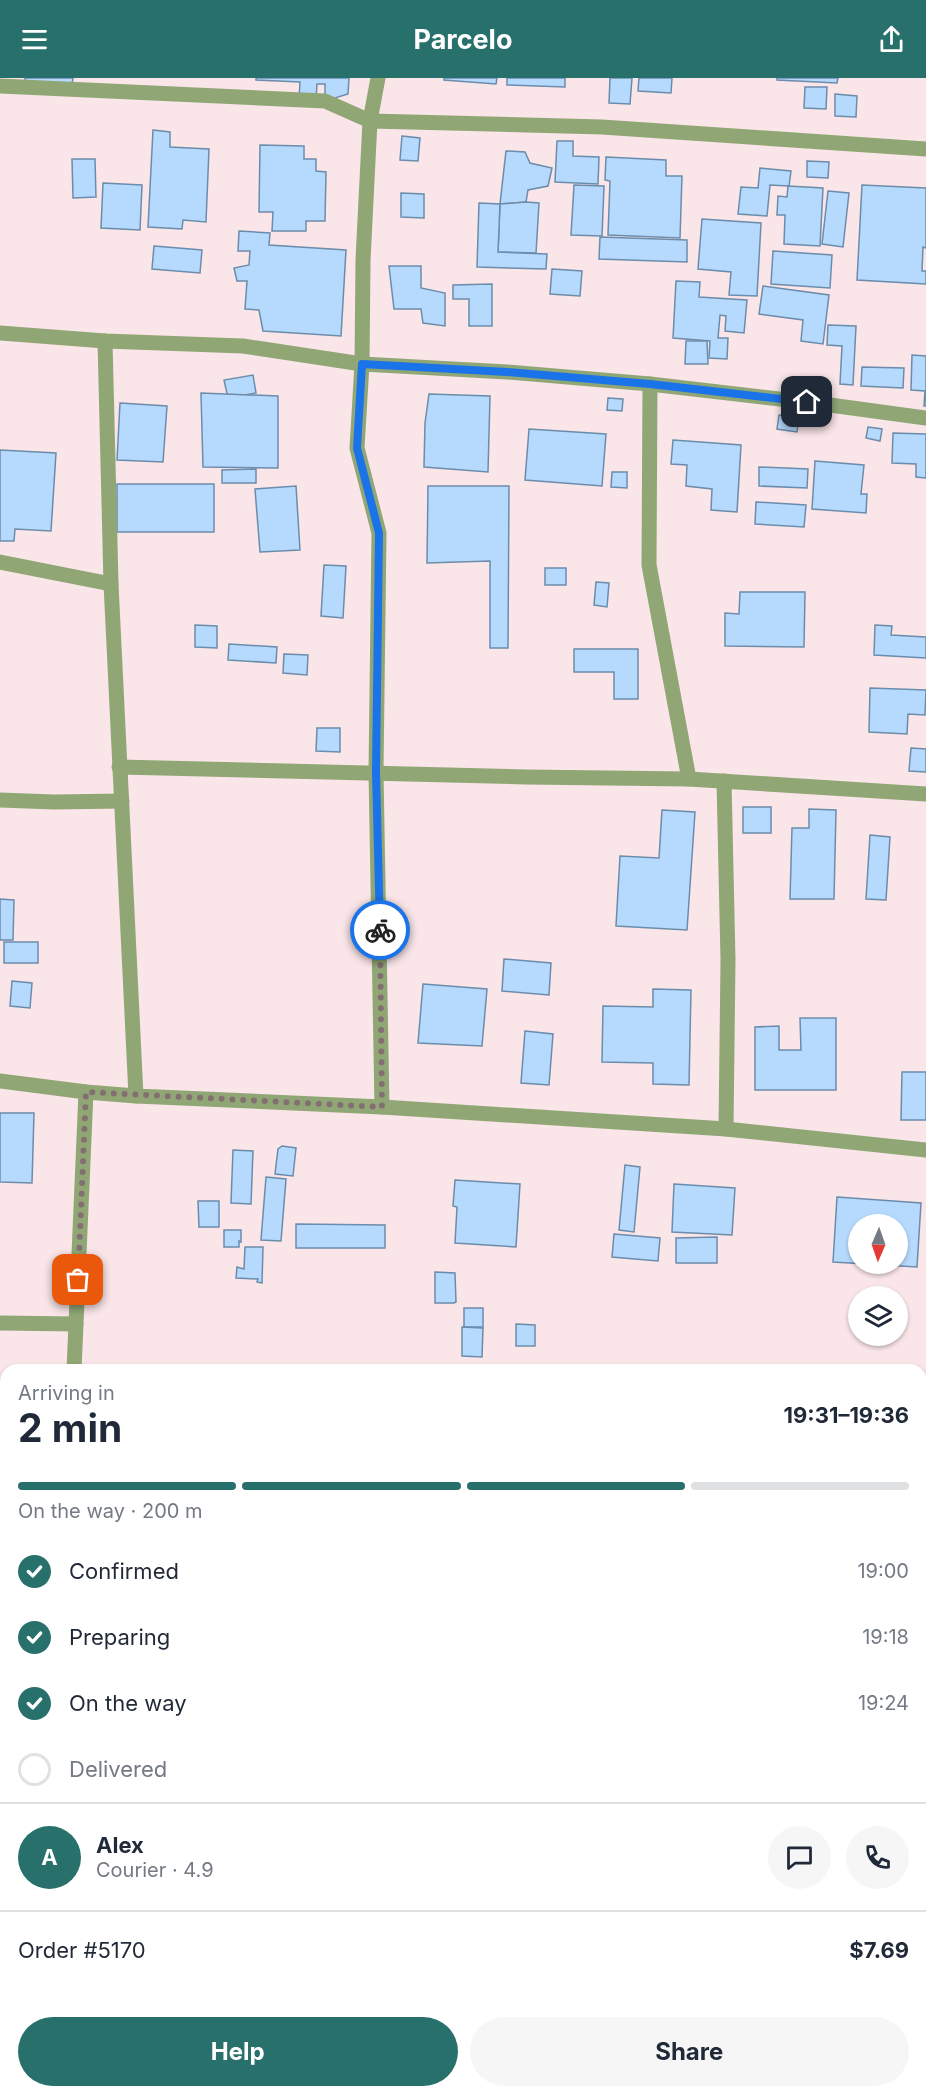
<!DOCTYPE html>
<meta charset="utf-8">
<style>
body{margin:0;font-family:Inter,sans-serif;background:#f6f6f7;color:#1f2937;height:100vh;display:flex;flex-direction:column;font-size:22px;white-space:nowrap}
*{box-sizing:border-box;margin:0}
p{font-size:20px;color:#747a83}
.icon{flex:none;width:33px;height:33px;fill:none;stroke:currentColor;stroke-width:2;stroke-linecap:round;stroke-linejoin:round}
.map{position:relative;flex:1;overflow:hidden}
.details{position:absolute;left:0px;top:1286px;width:927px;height:734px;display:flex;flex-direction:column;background:#fff;border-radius:18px 18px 0 0;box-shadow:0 2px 4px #0004}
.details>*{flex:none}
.needle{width:39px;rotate:182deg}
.tools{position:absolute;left:848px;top:1136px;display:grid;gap:12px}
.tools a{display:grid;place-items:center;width:60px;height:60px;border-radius:50%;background:#fff;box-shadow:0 2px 4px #0004;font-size:30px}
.pin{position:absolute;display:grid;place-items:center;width:51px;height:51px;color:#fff;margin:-26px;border-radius:12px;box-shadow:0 3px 9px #0006}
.courier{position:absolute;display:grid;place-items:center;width:60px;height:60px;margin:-30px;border:4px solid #1a73e8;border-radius:50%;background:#fff;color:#222;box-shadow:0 2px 8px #0007}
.headline em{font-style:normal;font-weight:700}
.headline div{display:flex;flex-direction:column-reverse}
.headline{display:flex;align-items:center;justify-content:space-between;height:102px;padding:0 18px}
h1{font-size:39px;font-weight:700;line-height:45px}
.bar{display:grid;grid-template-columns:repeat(4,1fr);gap:9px 6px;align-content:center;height:72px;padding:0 18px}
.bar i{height:8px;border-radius:4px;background:#e0e1e3}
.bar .selected{background:#27706b}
.bar p{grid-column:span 4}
.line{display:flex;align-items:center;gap:15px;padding:0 18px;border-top:2px solid #e0e1e3}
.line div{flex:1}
.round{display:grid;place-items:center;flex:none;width:63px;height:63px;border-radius:32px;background:#f6f6f7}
ol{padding:0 18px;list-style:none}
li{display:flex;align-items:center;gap:18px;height:66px}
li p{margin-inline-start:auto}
li .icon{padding:6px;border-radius:50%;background:#27706b;color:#fff;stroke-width:4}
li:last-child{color:#747a83}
li i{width:33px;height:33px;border:3px solid #e0e1e3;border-radius:50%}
.action{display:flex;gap:12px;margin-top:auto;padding:12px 18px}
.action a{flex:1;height:69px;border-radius:36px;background:#27706b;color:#fff;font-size:24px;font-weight:700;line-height:69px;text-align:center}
.action a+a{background:#f6f6f7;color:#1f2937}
header{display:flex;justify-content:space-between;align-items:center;height:78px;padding:0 18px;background:#27706b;color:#fff;font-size:27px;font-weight:700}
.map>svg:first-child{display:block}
.building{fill:#b6dafe;stroke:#6c8cab;stroke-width:1.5;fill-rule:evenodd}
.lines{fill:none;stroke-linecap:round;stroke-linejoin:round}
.minor{stroke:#90a775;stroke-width:15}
.done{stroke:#836f72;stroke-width:6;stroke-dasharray:0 10.8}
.route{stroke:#1a73e8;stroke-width:8}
</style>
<header><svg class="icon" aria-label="menu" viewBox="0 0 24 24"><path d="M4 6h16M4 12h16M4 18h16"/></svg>Parcelo<svg class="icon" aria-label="share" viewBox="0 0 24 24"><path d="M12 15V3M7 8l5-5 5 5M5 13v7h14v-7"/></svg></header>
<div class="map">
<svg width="926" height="2018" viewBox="0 0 926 2018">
<rect width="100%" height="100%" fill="#fae5e8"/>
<g class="building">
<polygon points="25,0 73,0 72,7 25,4"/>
<polygon points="256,0 349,0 348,16 325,23 325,6 317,6 316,22 299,22 300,4 256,2"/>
<polygon points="444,0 497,0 496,6 444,2"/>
<polygon points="507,0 565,0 565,9 507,7"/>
<polygon points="610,0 632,0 630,26 609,25"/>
<polygon points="639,0 672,0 671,15 638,13"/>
<polygon points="777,0 838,0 837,5 777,2"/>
<polygon points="805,9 827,9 826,31 804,30"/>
<polygon points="835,16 857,18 856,39 835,38"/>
<polygon points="153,52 170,54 170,69 209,71 206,144 183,142 182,151 148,149"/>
<polygon points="402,58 420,60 418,83 400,82"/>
<polygon points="557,63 573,63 573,78 599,79 598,106 555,104"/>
<polygon points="260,67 304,68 304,81 316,81 316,93 326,94 325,143 306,143 306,153 272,153 273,134 259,134"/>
<polygon points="506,73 525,74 530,85 552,90 548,108 528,112 526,124 500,126"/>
<polygon points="606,79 666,82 666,98 682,98 680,160 608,157 610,103 605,102"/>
<polygon points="72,81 95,81 96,119 73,120"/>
<polygon points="807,83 829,84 828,100 807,99"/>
<polygon points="760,90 791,93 789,108 770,107 767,138 738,136 741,109 758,110"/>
<polygon points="103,105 142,107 140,152 101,150"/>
<polygon points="574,107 604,108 602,158 571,157"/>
<polygon points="862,107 926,110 926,170 923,169 922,193 926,193 926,206 857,202"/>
<polygon points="788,108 823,110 820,168 784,166 785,137 777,137 778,118 787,119"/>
<polygon points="828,113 849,115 843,169 822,166"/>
<polygon points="401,115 424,116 424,140 401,139"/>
<polygon points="526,124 539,125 536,175 498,174 500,126"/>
<polygon points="479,125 500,126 498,174 547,176 546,191 477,189"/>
<polygon points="702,141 761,145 757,218 729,217 731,194 698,191"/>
<polygon points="239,153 270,155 269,167 346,172 341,258 263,253 259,232 245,231 247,203 237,203 234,190 249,187 250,173 238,173"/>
<polygon points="600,159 687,162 687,184 599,181"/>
<polygon points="154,168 202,172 200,195 152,191"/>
<polygon points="773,173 832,177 830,210 771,206"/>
<polygon points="389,188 421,188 421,210 445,215 445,248 423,245 421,231 394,231"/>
<polygon points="552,191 582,193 580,218 550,216"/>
<polygon points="676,203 700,204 699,219 747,222 744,255 725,253 726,238 720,237 718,260 728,260 727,281 709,280 710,263 673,260"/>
<polygon points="492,206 492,248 469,248 469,221 453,221 453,207"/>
<polygon points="763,208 829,217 823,266 801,263 803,242 759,236"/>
<polygon points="828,247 856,248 853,307 840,306 842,268 827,267"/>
<polygon points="686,263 707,263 708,286 685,286"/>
<polygon points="912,277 926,278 926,328 924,328 925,313 911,312"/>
<polygon points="862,289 904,290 903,310 861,308"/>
<polygon points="253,297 256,315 228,320 224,302"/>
<polygon points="201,315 278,318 278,390 203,389"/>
<polygon points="429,316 490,318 488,394 424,389 425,345"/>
<polygon points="608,320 623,321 622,333 607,332"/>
<polygon points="120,325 167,328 163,384 117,382"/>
<polygon points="779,337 799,340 797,354 777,351"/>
<polygon points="868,349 882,351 880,363 866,360"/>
<polygon points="529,351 606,356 602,408 525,402"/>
<polygon points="893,355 926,356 926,400 916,399 916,386 892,385"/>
<polygon points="673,362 741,367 737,434 711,432 712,411 686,408 687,387 671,386"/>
<polygon points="0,372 56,375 51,453 15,451 14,463 0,463"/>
<polygon points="815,383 864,387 861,416 867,416 866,435 812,431"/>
<polygon points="759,389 808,391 807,410 759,408"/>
<polygon points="256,391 256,405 222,405 222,392"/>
<polygon points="612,394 627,394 627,410 611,409"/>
<rect x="117" y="406" width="97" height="48"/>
<polygon points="296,408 300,472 260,474 255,411"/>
<polygon points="428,408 509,408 508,570 490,570 490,483 427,485"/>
<polygon points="756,424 806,427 804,449 755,446"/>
<polygon points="324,487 346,488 343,540 321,538"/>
<rect x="545" y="490" width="21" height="17"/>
<polygon points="596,504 609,505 607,529 594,527"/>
<polygon points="740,514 805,514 804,569 725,568 725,535 739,536"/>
<polygon points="195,547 217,548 217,570 195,569"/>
<polygon points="875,547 892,548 891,557 926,559 926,580 874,577"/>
<polygon points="229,566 277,569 276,585 228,582"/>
<polygon points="574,571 638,571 638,621 614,621 614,594 574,594"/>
<polygon points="284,576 308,577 307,597 283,595"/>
<polygon points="870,610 926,612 925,637 908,636 907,656 869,654"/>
<polygon points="317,650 340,650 340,674 316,673"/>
<polygon points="911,670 926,671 926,694 909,693"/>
<rect x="743" y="729" width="28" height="26"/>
<polygon points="809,731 836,732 834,821 790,821 792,750 809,750"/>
<polygon points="662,732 695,734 687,852 616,848 620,778 659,780"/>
<polygon points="870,757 890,759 886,822 866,821"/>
<polygon points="0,821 14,822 13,862 0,862"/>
<rect x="4" y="864" width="34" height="21"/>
<polygon points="504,881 551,885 549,917 502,913"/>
<polygon points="12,903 32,905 30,930 10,928"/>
<polygon points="423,906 487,911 482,968 418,965"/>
<polygon points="653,911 691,912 689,1007 653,1006 653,985 602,984 603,928 653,929"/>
<polygon points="800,940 836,940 836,1012 755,1012 755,949 779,948 779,972 801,972"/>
<polygon points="525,953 553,956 549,1007 521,1005"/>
<polygon points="902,994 926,994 926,1042 901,1042"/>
<polygon points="0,1035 34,1035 32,1105 0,1104"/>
<polygon points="282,1068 296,1070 293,1098 275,1096 278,1071"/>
<polygon points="233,1072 253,1073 251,1126 231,1125"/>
<polygon points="625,1087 640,1089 634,1154 619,1152"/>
<polygon points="266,1099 286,1101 281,1163 261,1162"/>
<polygon points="455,1102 520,1106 516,1169 455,1165 457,1129 453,1128"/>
<polygon points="674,1106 735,1110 732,1157 672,1154"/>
<path d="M837,1119L921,1125L917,1189L833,1184ZM858,1146H897V1185H858Z"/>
<polygon points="198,1123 219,1123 219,1149 199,1149"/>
<polygon points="296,1146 385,1147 385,1170 296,1170"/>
<polygon points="224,1152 241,1152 241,1164 239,1163 239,1169 224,1169"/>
<polygon points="614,1156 660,1160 658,1183 612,1179"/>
<polygon points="717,1159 717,1185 676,1185 676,1160"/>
<polygon points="245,1169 263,1169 262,1205 257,1204 258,1201 236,1200 237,1189 244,1191"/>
<polygon points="435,1194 455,1195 456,1224 454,1225 435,1225"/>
<rect x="464" y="1230" width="19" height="19"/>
<polygon points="516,1246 535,1247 535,1268 516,1268"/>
<polygon points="462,1249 483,1250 482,1279 462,1278"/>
<rect x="921" y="1467" width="5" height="23"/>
<rect x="0" y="1784" width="6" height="46"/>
<polygon points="6,1942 6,1966 0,1967 0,1943"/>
<polygon points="6,1995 6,2013 9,2013 9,2017 0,2017 0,1996"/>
<rect x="111" y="2013" width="67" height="5"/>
<rect x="361" y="2013" width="39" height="5"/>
</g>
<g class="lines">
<g class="minor">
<polyline points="378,0 370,43 363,182 362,286 357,370 379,455 376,694 382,1029"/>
<polyline points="0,8 325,23 370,43 602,49 926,71"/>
<polyline points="0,255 105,263 243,268 362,286 507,294 650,306 830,327 926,340"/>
<polyline points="105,263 111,506 136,1018 382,1029 726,1051 926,1072"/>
<polyline points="650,306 649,487 689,701"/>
<polyline points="0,484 111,506"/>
<polyline points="119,689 526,699 689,701 926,716"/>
<polyline points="724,703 728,882 726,1051"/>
<polyline points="0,722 54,724 122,723"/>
<polyline points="0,1003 86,1014 136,1018"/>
<polyline points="0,1245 76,1246"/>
<polyline points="74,1292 86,1014"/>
<polyline points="921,1337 926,1337"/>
<polyline points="0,1462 6,1462"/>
<polyline points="921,1585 926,1585"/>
<polyline points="0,1605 6,1605"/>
<polyline points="921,1845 926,1844"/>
<polyline points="0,1865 6,1865"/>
<polyline points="313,2013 313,2018"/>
</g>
</g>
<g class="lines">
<polyline class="done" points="78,1202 86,1014 382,1029 380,852"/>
<polyline class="route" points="380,852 376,694 379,455 357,370 362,286 507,294 650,306 807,324"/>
</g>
</svg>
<div class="tools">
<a><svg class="needle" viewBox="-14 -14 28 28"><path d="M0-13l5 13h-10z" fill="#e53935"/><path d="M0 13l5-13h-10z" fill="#747a83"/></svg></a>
<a><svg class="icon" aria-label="layers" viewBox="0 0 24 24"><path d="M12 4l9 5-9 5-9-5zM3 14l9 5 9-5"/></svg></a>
</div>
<div class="pin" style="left:78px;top:1202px;background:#ea580c"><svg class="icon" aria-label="bag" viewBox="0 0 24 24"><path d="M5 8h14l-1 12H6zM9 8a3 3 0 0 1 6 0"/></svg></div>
<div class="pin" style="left:807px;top:324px;background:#1f2937"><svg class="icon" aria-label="home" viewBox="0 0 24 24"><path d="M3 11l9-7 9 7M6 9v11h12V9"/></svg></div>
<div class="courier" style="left:380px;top:852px"><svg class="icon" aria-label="bike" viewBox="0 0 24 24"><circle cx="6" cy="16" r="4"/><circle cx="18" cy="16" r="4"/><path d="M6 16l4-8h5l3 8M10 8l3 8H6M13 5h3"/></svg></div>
<section class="details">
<div class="headline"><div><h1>2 min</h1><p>Arriving in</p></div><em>19:31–19:36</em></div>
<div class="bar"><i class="selected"></i><i class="selected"></i><i class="selected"></i><i></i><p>On the way · 200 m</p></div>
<ol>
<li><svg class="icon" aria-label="check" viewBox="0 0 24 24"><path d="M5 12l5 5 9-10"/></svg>Confirmed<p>19:00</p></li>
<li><svg class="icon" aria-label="check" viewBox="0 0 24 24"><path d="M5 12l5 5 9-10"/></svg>Preparing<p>19:18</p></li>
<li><svg class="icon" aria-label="check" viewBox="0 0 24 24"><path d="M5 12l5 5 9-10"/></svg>On the way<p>19:24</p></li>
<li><i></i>Delivered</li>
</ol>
<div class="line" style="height:108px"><b class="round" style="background:#27706b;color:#fff">A</b><div><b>Alex</b><p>Courier · 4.9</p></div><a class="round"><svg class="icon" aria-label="chat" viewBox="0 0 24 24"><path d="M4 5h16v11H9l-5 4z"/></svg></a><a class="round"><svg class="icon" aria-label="phone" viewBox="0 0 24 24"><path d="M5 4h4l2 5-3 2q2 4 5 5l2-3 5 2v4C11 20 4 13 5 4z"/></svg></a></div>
<div class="line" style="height:78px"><div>Order #5170</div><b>$7.69</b></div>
<div class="action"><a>Help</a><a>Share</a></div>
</section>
</div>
